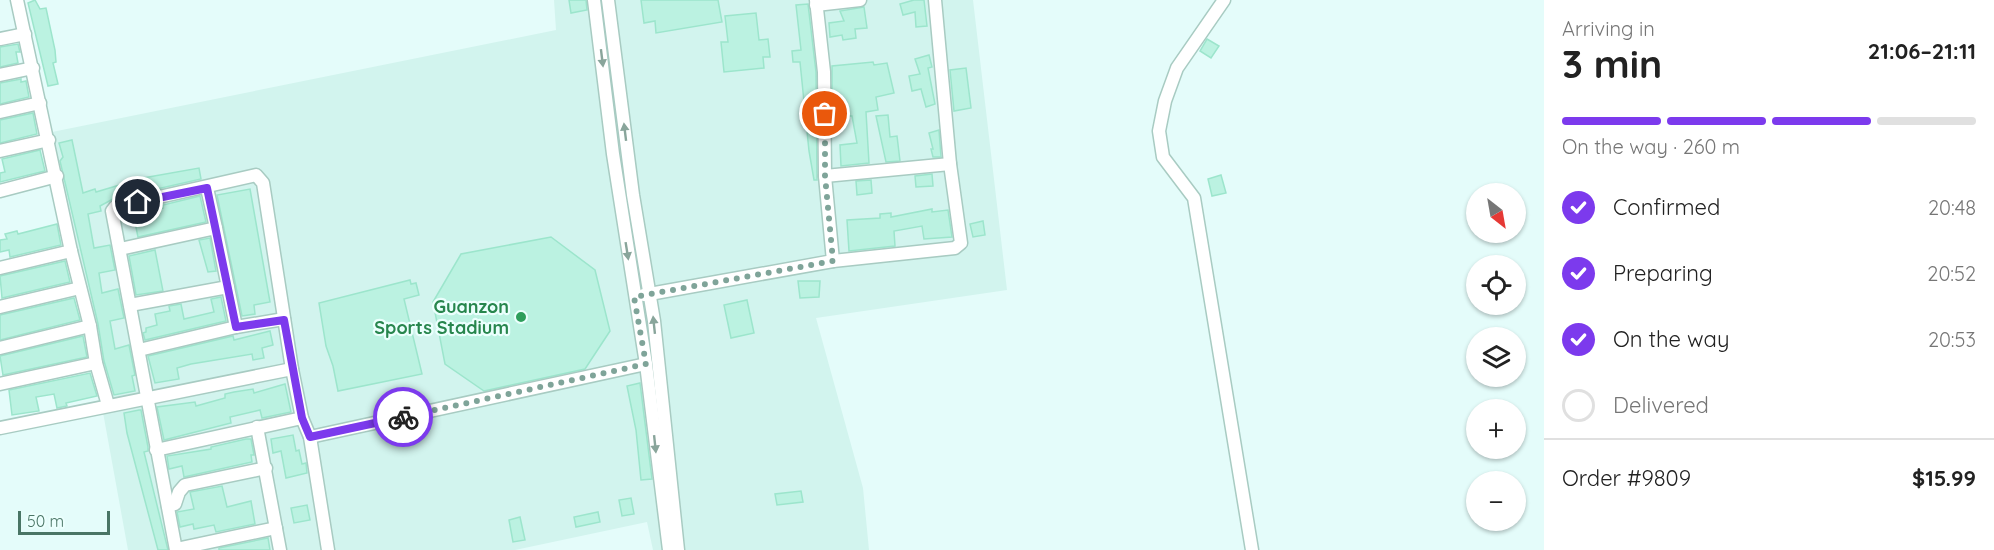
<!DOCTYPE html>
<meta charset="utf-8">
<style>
body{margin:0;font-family:Quicksand,sans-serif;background:#f2f2f2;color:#222;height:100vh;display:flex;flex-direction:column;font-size:22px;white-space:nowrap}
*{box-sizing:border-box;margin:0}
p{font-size:20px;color:#767676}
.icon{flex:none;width:33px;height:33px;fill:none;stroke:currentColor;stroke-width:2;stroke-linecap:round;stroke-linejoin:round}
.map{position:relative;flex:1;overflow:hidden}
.sheet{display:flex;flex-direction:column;background:#fff;width:450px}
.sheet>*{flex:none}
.needle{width:39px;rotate:149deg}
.tools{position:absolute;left:1466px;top:183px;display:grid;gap:12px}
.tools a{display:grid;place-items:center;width:60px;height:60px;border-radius:50%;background:#fff;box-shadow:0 2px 4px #0004;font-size:30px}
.scale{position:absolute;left:18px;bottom:15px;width:92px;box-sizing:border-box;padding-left:6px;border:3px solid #497565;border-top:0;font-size:16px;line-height:21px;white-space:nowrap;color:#497565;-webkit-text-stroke:4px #ebfffd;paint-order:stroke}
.pin{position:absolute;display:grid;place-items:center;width:51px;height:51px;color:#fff;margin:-26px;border:3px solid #fff;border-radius:50%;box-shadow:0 2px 6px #0007}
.courier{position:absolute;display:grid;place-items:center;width:60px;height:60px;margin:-30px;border:4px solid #7c3aed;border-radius:50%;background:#fff;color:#222;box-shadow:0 2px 8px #0007}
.summary em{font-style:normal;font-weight:700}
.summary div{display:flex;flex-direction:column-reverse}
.summary{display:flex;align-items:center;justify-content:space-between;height:102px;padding:0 18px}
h1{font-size:39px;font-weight:700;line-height:45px}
.bar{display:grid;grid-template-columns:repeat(4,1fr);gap:9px 6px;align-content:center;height:72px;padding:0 18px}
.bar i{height:8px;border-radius:4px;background:#e0e0e0}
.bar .current{background:#7c3aed}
.bar p{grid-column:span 4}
.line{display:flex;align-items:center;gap:15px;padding:0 18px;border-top:2px solid #e0e0e0}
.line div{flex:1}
ol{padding:0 18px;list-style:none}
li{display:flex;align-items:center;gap:18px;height:66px}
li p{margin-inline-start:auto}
li .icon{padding:6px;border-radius:50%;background:#7c3aed;color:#fff;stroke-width:4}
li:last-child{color:#767676}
li i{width:33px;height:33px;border:3px solid #e0e0e0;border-radius:50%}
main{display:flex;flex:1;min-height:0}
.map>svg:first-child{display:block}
.residential{fill:#d2f4ee}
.building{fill:#bbf2e1;stroke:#9ce5cc;stroke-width:1.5}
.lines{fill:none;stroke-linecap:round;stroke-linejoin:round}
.street-casing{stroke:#a8cbc2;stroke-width:15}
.street{stroke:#fff;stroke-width:12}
.oneway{fill:#89a59b}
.done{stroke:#7fa499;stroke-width:6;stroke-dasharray:0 10.8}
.route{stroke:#7c3aed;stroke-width:8}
.leisure-dot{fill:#2e9e5b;stroke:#ebfffd;stroke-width:2}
.labels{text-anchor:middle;stroke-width:4.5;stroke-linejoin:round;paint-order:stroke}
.leisure-label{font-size:18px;font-weight:bold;fill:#27864d;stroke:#ebfffd;text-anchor:end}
</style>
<main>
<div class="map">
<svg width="1544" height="550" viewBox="0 0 1544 550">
<rect width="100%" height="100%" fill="#e4fcfa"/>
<polygon class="residential" points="554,0 973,0 1007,290 816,318 863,488 869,550 653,550 647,522 515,550 128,550 52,132 556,30"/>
<g class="building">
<polygon points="35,0 40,9 46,8 55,50 56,62 53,63 58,84 48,86 28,3"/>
<polygon points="569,0 586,0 587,10 571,13"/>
<polygon points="641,0 718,0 722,22 656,33 655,21 644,23"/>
<polygon points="914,0 924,0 927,26 916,27 915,12 903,15 900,4"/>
<polygon points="808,4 816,72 817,180 814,180 809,151 800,62 793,62 792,51 801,50 796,5"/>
<polygon points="864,7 867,28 855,29 856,38 843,40 842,35 830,37 829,23 844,21 840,11"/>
<polygon points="756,13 759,40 768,39 770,57 763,57 764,68 724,72 721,42 728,42 725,16"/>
<polygon points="1207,39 1219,46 1211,58 1200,51"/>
<polygon points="18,44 20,52 16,52 18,63 0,67 0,47"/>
<polygon points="929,55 932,67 928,68 935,104 926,107 921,89 912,91 909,76 920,74 915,59"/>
<polygon points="873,62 874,65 887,63 894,93 876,97 878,110 866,112 869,163 841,166 840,145 857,143 852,116 847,116 847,109 842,110 841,97 832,98 832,66"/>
<polygon points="966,68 971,108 954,111 950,70"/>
<polygon points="21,79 21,82 26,81 29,97 0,104 0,83"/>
<polygon points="33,113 37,134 0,143 0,120"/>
<polygon points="888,115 890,137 897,136 900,161 886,162 876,116"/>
<polygon points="939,130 941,157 933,157 931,149 933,149 929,133"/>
<polygon points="72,140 83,193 95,189 96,192 143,178 199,168 201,179 113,199 100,206 101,211 88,214 94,248 110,245 115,270 99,273 102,293 118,289 124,318 110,321 115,349 129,345 135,375 132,376 135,391 114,395 104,361 98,324 60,161 63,157 59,143"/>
<polygon points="40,150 45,171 0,182 0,173 5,172 2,159"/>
<polygon points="932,174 933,186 916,187 915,176"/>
<polygon points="1221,175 1226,193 1212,196 1208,179"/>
<polygon points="871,180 872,193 857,195 856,181"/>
<polygon points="250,189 270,302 254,305 255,314 242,316 217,195"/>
<polygon points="200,196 206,222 138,237 133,213 163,208 163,205"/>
<polygon points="932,209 932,212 948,210 952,237 924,239 922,226 894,231 895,246 849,251 847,220 880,218 880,214 891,213 891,217"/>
<polygon points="983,221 985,235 973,237 970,224"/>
<polygon points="57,224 61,245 10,257 9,250 0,252 0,240 7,239 5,234 17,231 18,234"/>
<polygon points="551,237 595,270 610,331 585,369 484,391 445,364 433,302 461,254"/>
<polygon points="210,238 216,271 208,272 199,240"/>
<polygon points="155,250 163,291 136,295 129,256"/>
<polygon points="65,261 70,282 2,298 0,276"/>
<polygon points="410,280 411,284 416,283 419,295 404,299 422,374 338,391 333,366 326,346 319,303"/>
<polygon points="798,281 820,281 819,297 800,298"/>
<polygon points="221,297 226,321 145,340 143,333 146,332 146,328 157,325 155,314 170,311 169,306 181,304 184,319 214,312 211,299"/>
<polygon points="74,298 80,320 0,340 0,315"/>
<polygon points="747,300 754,333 731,338 724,305"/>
<polygon points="270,331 273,345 262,348 264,358 253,360 252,354 191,364 177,368 179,379 155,383 148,356 233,336 234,340"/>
<polygon points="83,336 87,357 3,375 0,356"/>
<polygon points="90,373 97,396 66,403 67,406 57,408 54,394 36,397 39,411 12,415 9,390"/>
<polygon points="640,383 652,479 641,480 636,430 627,386"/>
<polygon points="285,384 291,412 262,418 260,410 230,417 231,423 164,440 157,407 195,402 196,406 225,398 225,394 234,392 253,389 254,393"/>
<polygon points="139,410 141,410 148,447 148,451 144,452 168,550 158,550 127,433 124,413"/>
<polygon points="293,435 296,451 299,450 302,464 306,463 307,473 286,478 281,451 273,453 271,439"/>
<polygon points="246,439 251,439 254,455 251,455 252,462 184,477 182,466 169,469 167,456 211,449 211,447"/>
<polygon points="222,486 227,507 251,501 255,524 216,532 214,525 194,529 193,524 180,527 177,512 194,509 190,492"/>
<polygon points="801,491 803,502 777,505 775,494"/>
<polygon points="631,498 634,514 622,516 619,500"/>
<polygon points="307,505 310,520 294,523 291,508"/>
<polygon points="598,512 600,522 576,527 574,517"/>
<polygon points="520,517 525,540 513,542 509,520"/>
<polygon points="268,538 270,550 219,550 219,548"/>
</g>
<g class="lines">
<defs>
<g id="street">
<polyline points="17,0 71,251 90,326 96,363 108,405"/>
<polyline points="594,0 613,154 646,364 669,550"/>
<polyline points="608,0 633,195 654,321 678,550"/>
<polyline points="1224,0 1177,68 1165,101 1159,131 1163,157 1194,198 1252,550"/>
<polyline points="816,5 860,0"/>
<polyline points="0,39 25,34"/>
<polyline points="0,75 33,68"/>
<polyline points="0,112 40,103"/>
<polyline points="0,151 49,140"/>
<polyline points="825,176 950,164"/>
<polyline points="207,188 216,228"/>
<polyline points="0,191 57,176"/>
<polyline points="120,249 216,228 236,327"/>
<polyline points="833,261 955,248 961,243 950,164 935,0"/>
<polyline points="0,268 71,251"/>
<polyline points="644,295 833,261 825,176 824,72 816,0"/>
<polyline points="130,305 228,287"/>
<polyline points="0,307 80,288"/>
<polyline points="0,348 90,326"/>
<polyline points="139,350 236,327 284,319"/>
<polyline points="0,384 96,363"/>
<polyline points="257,427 280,550"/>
<polyline points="0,428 292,369"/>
<polyline points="310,437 646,364"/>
<polyline points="156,450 302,418"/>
<polyline points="168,506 175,504 179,492 185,485 266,468"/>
<polyline points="176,549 276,528"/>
<polyline points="176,550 112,211 115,207 256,175 263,183 292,369 302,418 310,437 328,550"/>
</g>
</defs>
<use href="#street" class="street-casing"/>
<use href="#street" class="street"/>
</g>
<defs><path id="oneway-solid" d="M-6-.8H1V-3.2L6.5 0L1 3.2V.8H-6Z" transform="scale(1.5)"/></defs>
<g class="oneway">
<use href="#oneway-solid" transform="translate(602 58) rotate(83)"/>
<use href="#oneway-solid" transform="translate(625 132) rotate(-97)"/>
<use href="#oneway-solid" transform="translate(627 251) rotate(81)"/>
<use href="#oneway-solid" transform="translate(654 325) rotate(-96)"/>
<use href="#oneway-solid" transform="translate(655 444) rotate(84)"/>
</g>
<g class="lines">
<polyline class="done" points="403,417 646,364 634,297 833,261 825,176 825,114"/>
<polyline class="route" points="138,202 207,188 236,327 284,320 302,418 310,437 403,417"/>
</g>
<circle class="leisure-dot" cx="521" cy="317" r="6"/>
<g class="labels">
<g class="leisure-label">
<text x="509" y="313">Guanzon<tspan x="509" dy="21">Sports Stadium</tspan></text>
</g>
</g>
</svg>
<div class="tools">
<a><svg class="needle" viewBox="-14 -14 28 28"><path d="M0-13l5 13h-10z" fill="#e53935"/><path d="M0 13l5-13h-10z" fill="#767676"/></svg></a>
<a><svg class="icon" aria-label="locate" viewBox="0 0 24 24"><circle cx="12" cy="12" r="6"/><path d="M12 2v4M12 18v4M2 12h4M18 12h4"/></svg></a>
<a><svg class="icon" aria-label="layers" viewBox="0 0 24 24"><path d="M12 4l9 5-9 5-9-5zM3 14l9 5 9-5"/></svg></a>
<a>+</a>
<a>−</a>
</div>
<div class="scale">50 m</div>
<div class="pin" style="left:825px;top:114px;background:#ea580c"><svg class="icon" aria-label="bag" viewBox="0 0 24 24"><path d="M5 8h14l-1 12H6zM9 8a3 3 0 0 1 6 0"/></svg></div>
<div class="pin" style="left:138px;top:202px;background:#1f2937"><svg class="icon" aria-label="home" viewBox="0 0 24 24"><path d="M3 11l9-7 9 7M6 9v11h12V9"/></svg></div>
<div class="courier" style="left:403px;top:417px"><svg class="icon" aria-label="bike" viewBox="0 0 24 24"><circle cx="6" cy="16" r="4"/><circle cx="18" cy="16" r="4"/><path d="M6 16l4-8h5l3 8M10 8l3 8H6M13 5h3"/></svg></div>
</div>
<section class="sheet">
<div class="summary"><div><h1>3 min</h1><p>Arriving in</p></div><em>21:06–21:11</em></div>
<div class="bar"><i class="current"></i><i class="current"></i><i class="current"></i><i></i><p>On the way · 260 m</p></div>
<ol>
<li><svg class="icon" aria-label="check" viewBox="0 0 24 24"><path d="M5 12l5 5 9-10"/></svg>Confirmed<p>20:48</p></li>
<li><svg class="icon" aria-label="check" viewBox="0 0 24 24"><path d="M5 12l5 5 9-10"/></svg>Preparing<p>20:52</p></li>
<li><svg class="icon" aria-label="check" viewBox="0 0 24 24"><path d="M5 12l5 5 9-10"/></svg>On the way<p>20:53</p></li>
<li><i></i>Delivered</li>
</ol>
<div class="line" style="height:78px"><div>Order #9809</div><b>$15.99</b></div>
</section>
</main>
